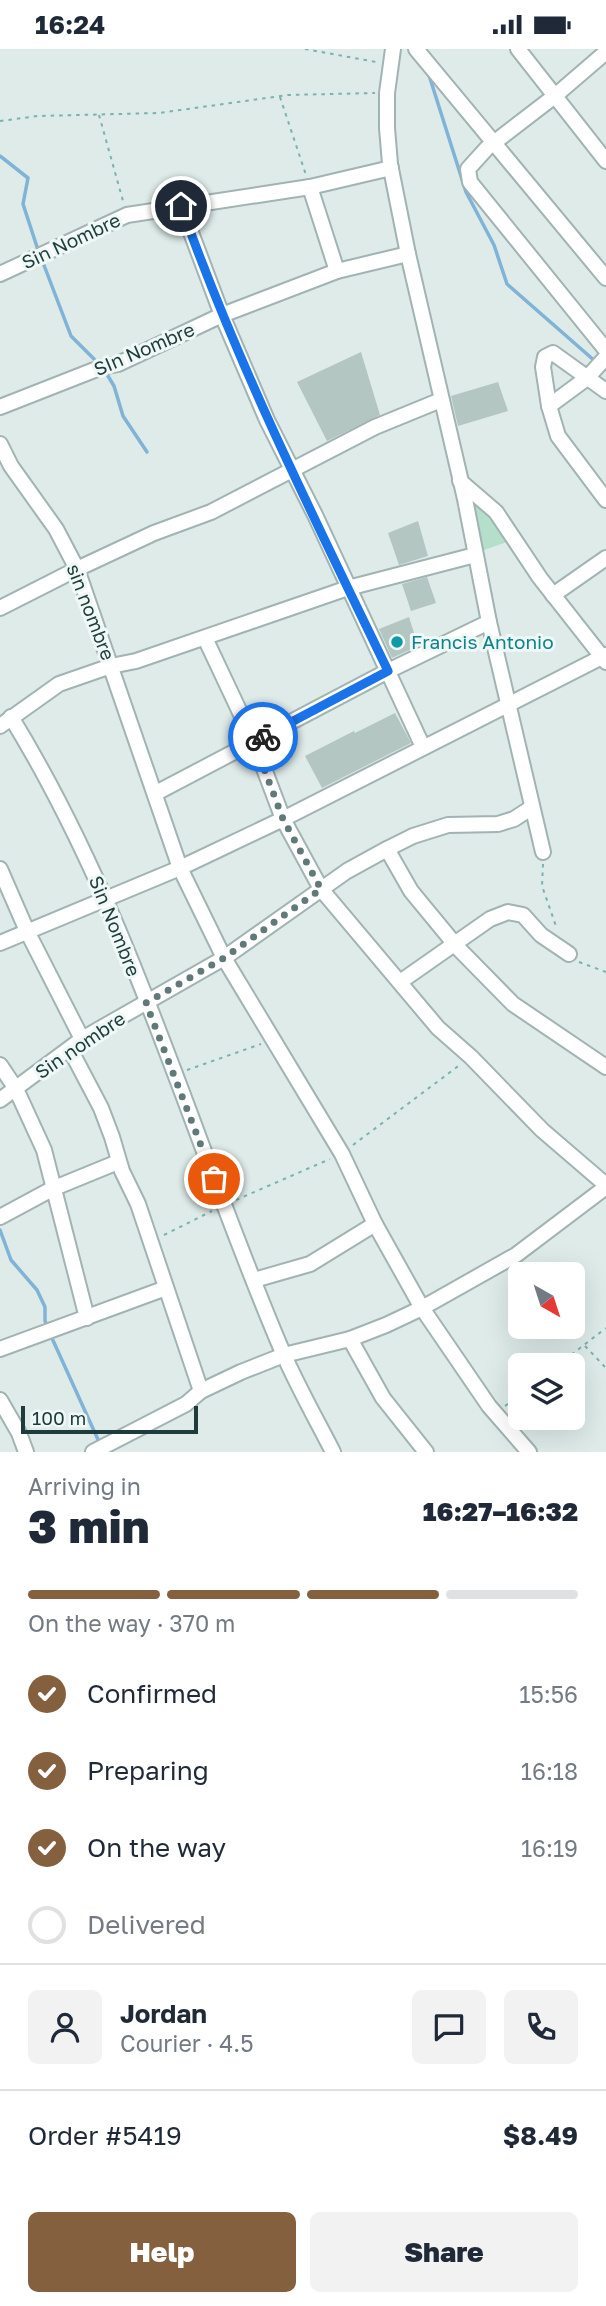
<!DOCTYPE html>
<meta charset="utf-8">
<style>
body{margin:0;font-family:"Golos Text",sans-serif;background:#f2f2f3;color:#1f2937;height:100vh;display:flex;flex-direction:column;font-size:26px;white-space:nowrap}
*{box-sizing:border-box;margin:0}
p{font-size:23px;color:#747a83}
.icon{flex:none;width:38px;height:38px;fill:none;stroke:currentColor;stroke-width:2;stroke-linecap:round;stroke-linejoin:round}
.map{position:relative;height:1403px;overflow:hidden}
.side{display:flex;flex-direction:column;background:#fff;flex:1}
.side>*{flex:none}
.needle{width:46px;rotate:141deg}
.fabs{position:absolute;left:508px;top:1213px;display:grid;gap:14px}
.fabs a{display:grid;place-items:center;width:77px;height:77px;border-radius:10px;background:#fff;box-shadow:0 7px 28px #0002;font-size:35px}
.scale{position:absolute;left:21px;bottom:18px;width:177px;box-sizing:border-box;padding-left:7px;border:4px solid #1e3c3c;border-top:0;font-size:19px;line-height:24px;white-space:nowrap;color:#1e3c3c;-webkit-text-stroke:5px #eff8f5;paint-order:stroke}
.pin{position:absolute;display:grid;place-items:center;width:60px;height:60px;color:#fff;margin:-30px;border:4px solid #fff;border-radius:50%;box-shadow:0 2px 7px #0007}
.courier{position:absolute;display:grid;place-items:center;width:70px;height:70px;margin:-35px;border:5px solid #1a73e8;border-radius:50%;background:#fff;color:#222;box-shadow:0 2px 9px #0007}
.summary em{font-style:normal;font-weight:800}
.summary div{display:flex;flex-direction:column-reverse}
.summary{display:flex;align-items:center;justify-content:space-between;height:119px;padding:0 28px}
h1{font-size:46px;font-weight:800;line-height:52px}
.bar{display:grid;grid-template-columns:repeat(4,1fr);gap:10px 7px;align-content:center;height:84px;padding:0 28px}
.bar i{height:9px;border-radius:5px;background:#e0e1e3}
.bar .selected{background:#84603f}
.bar p{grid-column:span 4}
.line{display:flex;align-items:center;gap:18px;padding:0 28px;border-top:2px solid #e0e1e3}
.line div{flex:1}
.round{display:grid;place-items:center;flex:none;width:74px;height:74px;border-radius:10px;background:#f2f2f3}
ol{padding:0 28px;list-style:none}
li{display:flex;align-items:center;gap:21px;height:77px}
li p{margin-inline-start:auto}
li .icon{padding:7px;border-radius:50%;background:#84603f;color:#fff;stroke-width:4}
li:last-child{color:#747a83}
li i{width:38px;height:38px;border:4px solid #e0e1e3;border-radius:50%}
.button{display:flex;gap:14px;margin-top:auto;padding:14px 28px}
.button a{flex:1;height:80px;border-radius:10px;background:#84603f;color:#fff;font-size:28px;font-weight:800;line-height:80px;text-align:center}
.button a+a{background:#f2f2f3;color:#1f2937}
.status{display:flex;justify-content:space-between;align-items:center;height:49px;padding:0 35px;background:#fff;direction:ltr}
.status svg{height:19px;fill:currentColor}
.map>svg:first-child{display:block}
.green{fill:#b4dfca}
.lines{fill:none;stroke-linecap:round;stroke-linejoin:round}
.stream{stroke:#80b3d6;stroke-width:3.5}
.building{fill:#b3c6c2}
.minor-casing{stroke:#a1b3b2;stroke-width:18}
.path{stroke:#7bb2ae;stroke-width:2;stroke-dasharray:3.5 5;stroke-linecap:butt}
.minor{stroke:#fff;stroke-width:14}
.done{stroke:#617979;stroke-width:7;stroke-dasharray:0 12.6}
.route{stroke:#1a73e8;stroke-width:9}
.culture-dot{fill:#0f9aa8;stroke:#eff8f5;stroke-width:2.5}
.labels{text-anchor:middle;stroke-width:6;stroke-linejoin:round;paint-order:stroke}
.street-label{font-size:19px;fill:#1e3c3c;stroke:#eff8f5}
.culture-label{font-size:19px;fill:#0d838f;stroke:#eff8f5;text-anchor:start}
</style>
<div class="status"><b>16:24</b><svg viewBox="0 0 49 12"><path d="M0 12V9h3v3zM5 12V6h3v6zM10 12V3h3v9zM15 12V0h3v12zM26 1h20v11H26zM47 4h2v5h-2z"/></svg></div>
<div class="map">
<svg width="606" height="1403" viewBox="0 0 606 1403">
<rect width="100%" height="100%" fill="#deebe9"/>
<polygon class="green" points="463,436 513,491 478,503"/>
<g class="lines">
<g class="stream">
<polyline points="428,23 466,143 494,196 507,235 596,313"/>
<polyline points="0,107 28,129 23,155 39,204"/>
<polyline points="42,211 71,287 100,316"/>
<polyline points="105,322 114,337 123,367 147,403"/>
<polyline points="0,1181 11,1211 37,1241 45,1258 45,1272 49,1280"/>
<polyline points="51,1287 100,1395"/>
</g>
</g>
<g class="building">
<polygon points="361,303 380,366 327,392 297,333"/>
<polygon points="498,333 508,362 458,377 451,347"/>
<polygon points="418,472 428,507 399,516 388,484"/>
<polygon points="427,528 436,554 411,562 402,535"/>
<polygon points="409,568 418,597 392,609 379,580"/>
<polygon points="395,664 411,694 322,739 305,707 354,682 355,684"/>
</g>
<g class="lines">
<defs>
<g id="minor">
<polyline points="393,0 387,44 387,79 390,115 408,205 465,450 489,573 543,803"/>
<polyline points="416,0 606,229"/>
<polyline points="518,0 606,112"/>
<polyline points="606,3 556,46 487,99 468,120 470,133 606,301"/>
<polyline points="310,138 337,222"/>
<polyline points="181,157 222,266 267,371 315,466 423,698"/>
<polyline points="0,225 127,166 310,138 391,119"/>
<polyline points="606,342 553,304 545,308 543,318 549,357 558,387 606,451"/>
<polyline points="549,357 587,329 606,308"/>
<polyline points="0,358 102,318 118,315 222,266 337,222 408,205"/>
<polyline points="0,395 11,417 56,480 77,520 180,819 224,909 342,1105 375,1175 422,1259 489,1357 529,1403"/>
<polyline points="460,432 496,463 540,529 606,613"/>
<polyline points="553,546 606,509"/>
<polyline points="0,559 77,520 154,484 211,463 375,378 441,351"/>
<polyline points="205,589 254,693 283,770 321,840 438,979 471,1008 542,1081 606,1136"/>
<path d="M11,668C132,865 192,1092 283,1304C298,1338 316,1370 333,1403"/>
<polyline points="0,677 59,635 111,617 136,612 348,539 475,506"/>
<polyline points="156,744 388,622 489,573"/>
<polyline points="387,800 411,842 458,899 513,955 606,1018"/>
<polyline points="0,820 27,882 82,990"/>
<polyline points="0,894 180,819 283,770 606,606"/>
<polyline points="400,933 490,870 508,863 523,866 541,886 569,905"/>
<polyline points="70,1000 101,1059 112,1088 122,1122 138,1155 201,1342"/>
<polyline points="0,1016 16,1040 44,1101 87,1269"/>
<polyline points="0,1051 82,990 224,909 347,822 387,800 413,787 448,776 498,775 514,770 531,759"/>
<polyline points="0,1168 52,1140 118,1113"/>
<polyline points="254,1231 310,1215 375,1175"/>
<polyline points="350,1290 383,1349 426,1403"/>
<polyline points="0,1300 166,1239"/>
<polyline points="0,1351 19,1384 26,1403"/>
<polyline points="93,1403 186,1355 201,1342 241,1323 284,1306 350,1290 386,1276 422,1259 516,1206 606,1138"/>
</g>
</defs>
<use href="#minor" class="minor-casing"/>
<g class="path">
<polyline points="305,0 376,13"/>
<polyline points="280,48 306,126"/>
<polyline points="99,66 123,152"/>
<polyline points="0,72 38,67 159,64 288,46 375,44"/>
<polyline points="543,815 542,837 557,880"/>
<polyline points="579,913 606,923"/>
<polyline points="187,1021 261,995"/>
<polyline points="353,1096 461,1015"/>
<polyline points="236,1151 330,1110"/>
<polyline points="164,1186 212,1162"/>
<polyline points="585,1297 606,1319"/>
<polyline points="558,1316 606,1279"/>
<polyline points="505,1357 520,1346"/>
</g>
<use href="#minor" class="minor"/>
</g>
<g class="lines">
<polyline class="done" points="214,1130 146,954 224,909 321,840 283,770 254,693 263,688"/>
<path class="route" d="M181,157C238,317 314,469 388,622L263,688"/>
</g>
<circle class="culture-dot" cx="397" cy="593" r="7"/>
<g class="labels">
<g class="street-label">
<text transform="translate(71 192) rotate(-25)" y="7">Sin Nombre</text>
<text transform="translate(144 300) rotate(-23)" y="7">SIn Nombre</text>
<text transform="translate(91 563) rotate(69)" y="7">sin nombre</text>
<text transform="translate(115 877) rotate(68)" y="7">Sin Nombre</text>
<text transform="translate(80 996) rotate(-34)" y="7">Sin nombre</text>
</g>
<g class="culture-label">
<text x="411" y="600">Francis Antonio</text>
</g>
</g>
</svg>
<div class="fabs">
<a><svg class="needle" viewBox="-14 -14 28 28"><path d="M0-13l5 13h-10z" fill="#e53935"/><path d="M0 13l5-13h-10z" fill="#747a83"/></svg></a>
<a><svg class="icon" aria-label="layers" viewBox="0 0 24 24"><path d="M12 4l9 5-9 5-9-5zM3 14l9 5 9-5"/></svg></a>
</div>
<div class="scale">100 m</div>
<div class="pin" style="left:214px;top:1130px;background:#ea580c"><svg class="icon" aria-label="bag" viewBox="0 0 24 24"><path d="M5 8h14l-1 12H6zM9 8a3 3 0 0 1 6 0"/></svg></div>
<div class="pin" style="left:181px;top:157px;background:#1f2937"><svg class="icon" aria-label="home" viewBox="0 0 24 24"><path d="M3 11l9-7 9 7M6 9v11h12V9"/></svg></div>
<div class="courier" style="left:263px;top:688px"><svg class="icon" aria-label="bike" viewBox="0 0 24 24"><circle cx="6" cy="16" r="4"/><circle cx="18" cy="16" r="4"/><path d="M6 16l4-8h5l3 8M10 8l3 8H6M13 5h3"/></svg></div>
</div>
<section class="side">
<div class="summary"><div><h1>3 min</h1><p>Arriving in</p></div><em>16:27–16:32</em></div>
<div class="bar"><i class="selected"></i><i class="selected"></i><i class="selected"></i><i></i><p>On the way · 370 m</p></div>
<ol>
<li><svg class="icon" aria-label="check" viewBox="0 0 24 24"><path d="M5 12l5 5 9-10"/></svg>Confirmed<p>15:56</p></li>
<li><svg class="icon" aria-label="check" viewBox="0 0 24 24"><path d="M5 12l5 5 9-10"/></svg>Preparing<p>16:18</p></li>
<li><svg class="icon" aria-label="check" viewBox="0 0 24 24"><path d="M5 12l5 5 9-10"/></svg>On the way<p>16:19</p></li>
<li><i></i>Delivered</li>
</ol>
<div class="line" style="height:126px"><a class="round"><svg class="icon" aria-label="person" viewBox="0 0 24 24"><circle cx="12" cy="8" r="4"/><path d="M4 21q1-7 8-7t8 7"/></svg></a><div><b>Jordan</b><p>Courier · 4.5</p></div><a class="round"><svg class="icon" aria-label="chat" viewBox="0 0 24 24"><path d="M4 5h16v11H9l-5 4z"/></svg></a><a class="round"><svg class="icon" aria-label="phone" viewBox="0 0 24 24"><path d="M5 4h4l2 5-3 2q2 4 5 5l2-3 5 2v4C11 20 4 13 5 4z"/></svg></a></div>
<div class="line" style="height:91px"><div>Order #5419</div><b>$8.49</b></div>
<div class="button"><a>Help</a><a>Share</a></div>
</section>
